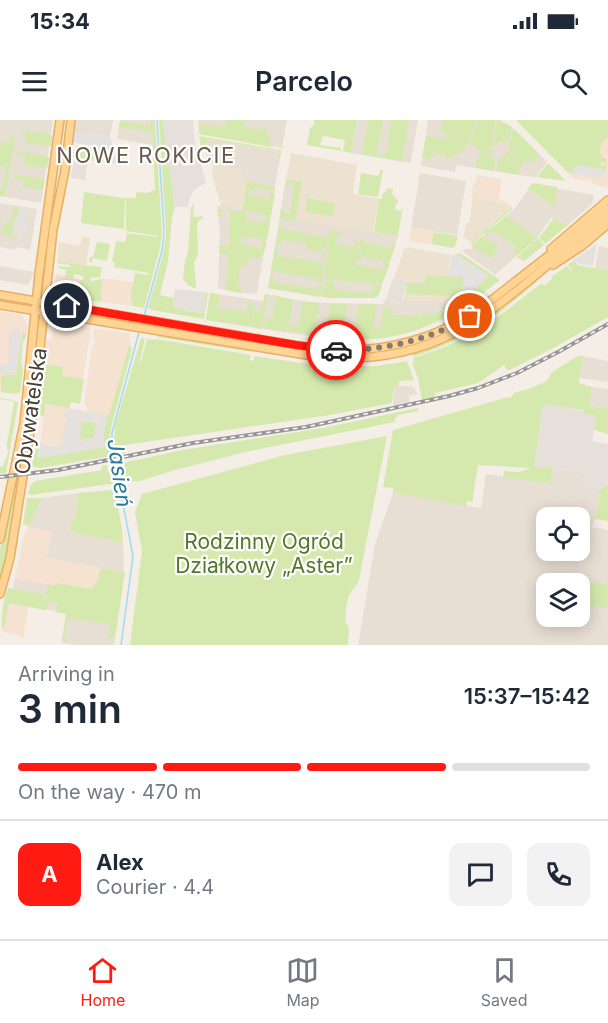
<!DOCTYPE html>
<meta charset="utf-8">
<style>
body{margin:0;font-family:Inter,sans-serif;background:#f2f2f3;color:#1f2937;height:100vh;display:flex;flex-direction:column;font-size:22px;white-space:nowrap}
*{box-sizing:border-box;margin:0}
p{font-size:20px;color:#747a83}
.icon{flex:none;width:33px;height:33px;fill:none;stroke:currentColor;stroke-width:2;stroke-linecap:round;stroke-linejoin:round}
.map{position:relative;height:525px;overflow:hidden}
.sheet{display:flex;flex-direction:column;background:#fff;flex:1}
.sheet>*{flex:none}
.controls{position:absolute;left:536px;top:387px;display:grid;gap:12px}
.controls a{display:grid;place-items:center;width:54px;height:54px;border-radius:12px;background:#fff;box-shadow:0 3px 15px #0003;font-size:30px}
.pin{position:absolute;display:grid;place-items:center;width:51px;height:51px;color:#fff;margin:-26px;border:3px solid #fff;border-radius:50%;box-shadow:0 2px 6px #0007}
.courier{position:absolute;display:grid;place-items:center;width:60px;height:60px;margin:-30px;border:4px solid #ff1a12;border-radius:50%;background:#fff;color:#222;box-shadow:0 2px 8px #0007}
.head em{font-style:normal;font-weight:600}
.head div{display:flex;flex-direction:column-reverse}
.head{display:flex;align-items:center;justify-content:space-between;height:102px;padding:0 18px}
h1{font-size:39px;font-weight:600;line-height:45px}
.bar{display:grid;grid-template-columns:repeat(4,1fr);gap:9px 6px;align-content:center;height:72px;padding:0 18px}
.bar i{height:8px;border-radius:4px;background:#e0e1e3}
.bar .active{background:#ff1a12}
.bar p{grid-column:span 4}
.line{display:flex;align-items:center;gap:15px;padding:0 18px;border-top:2px solid #e0e1e3}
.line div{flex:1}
.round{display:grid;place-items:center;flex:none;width:63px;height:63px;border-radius:12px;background:#f2f2f3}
.status{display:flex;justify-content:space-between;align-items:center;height:42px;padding:0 30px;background:#fff;direction:ltr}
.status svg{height:16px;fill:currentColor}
header{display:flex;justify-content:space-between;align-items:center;height:78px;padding:0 18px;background:#fff;font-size:27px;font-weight:600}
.menu{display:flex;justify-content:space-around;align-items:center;height:84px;border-top:2px solid #e0e1e3;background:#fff;font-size:16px;color:#747a83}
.menu a{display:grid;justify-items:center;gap:3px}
.menu .active{color:#ff1a12}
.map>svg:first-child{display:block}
.residential{fill:#e8dfd4;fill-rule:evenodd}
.commercial{fill:#f6e2d1}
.industrial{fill:#e6e0db}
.education{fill:#ede1d0}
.green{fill:#d5e9ae}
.parking{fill:#e4e1df}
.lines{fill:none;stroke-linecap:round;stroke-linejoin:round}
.stream{stroke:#a1dbf2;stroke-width:1.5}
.major-casing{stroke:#e7af61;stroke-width:10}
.major{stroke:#ffd494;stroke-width:7}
.rail-casing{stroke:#969696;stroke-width:4}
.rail{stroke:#fff;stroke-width:1.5;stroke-dasharray:4.5;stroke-linecap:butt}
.done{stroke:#847c73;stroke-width:6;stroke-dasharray:0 10.8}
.route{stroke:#ff1a12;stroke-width:8}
.labels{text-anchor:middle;stroke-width:4.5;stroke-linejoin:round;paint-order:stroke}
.street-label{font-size:21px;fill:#473e35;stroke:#fff}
.park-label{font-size:21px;fill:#507a27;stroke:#fff}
.neighbourhood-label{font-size:22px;letter-spacing:1.5px;fill:#6a5a4c;stroke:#fff}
.water-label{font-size:22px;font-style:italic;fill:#287a9c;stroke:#fff}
</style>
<div class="status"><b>15:34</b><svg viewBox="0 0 49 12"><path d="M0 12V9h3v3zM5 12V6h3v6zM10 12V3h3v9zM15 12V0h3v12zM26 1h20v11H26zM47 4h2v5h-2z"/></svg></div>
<header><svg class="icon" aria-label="menu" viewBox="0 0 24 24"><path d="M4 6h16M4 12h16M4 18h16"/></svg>Parcelo<svg class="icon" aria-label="search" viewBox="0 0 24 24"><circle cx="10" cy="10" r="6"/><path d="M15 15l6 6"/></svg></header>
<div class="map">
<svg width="608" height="525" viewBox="0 0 608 525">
<rect width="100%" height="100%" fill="#f4eee6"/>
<g class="residential">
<polygon points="0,0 53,0 41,83 0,76"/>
<polygon points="74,0 113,0 110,17 73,11"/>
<polygon points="120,0 151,0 153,25 117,19"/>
<polygon points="198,0 287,0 282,28 199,14"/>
<polygon points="357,0 418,0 411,41 409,43 351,33"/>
<polygon points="428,0 500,0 517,12 547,42 536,57 532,57 457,45 456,46 455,52 421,46"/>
<polygon points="207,19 281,32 257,173 252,174 241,173 220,169 218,167 220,111 217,87 221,85 243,88 240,59 241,51 209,43 205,28"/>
<polygon points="420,53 466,61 457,115 411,108"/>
<polygon points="286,59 303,61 297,99 398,116 378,176 372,178 331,178 268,168"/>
<polygon points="532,64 594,75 592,84 568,105 551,98 537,118 495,155 462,131 465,129 471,129 485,114 515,88"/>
<polygon points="0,83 37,89 30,130 17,127 15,130 0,127"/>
<polygon points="599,126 608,128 608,150 595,148"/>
<polygon points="0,146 34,152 33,155 28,165 0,160"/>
<polygon points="210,173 263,181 265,174 308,182 330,183 383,184 386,179 398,184 402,180 459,182 452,193 348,218 310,216 206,200"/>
<polygon points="583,236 608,241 608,262 580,258"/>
<polygon points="394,266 411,266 414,267 417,274 409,276 410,282 393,286"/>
<polygon points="592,267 608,269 608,289 589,286"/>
<path d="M553,348L585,353L600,372L595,399L592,407L608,410V525H358L375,424L393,373L481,388L486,354L550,364ZM546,398H579V430H546ZM546,464H579V496H546Z"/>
<polygon points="78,373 75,399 73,399 71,403 70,412 123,423 124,452 46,438 52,412 28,407 42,378"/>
<polygon points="15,458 121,478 114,525 75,525 62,523 66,493 9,483"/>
</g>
<g class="commercial">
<polygon points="608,18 608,68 592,64 592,61 574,59 567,52 569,53 581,45 598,48 600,26 602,22"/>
<polygon points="477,55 502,59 499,80 505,81 505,83 471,77 474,63 475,63"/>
<polygon points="411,108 434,112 431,124 409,121"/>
<polygon points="56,154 80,160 77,176 60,173 59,171 54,169"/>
<polygon points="103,159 113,159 134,163 131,181 133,186 101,182 102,177 100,176"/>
<polygon points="0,191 22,195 28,205 27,214 23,222 21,242 23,251 20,272 18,273 0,271"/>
<polygon points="55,203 91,208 83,259 62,256 43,244 46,220 51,220 53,205"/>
<polygon points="94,208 129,214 130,216 130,222 109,295 99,293 94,318 78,321 66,298 61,325 40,324 45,284 86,291 87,286 84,285 92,226 95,223 95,220 93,217"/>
<polygon points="28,407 52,412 46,438 125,452 121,478 15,458 23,419"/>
<polygon points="9,483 28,487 23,519 17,515 3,512"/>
</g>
<g class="industrial">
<polygon points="163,0 193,0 195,24 206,63 199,67 193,71 189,80 188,87 175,87 166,30"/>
<polygon points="74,38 88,40 85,60 71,58"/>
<polygon points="393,158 406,161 402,184 386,179"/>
<polygon points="175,169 206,172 204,193 185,191 182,189 173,187"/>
<polygon points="543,283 583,291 584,294 596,296 592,321 608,324 608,364 597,372 582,369 585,353 553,348 534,348"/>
</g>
<g class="education">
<polygon points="291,33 357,45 353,74 379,79 373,112 296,99 302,62 286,59"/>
<polygon points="214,44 241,50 240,59 247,61 243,89 221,85 212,55"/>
<polygon points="473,77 508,84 510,87 471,122 463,117 466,103 469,103"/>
<polygon points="82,117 89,118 90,120 86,145 57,142 59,122 80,126"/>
<polygon points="405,127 451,135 448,148 463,157 462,180 459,182 404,180 406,161 394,158"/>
</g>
<g class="green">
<path d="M151,0H155L162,115L159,132L144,188L133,186C128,176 134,163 135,153L148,155L149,153L114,147L115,143L112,142L116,121L124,122L126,120L127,113L157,117L158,116L126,111V79L125,80L124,109L81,103L84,72L123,78H136V72L147,73L155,70L152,12L119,7L120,1L151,6Z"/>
<polygon points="159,0 163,0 166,30 175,87 172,98 168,141 160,175 174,178 173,187 182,189 186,191 204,193 206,172 208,173 204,199 152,190 148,188 163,134 166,114"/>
<polygon points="233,0 249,0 248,1 244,1 244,7 263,10 264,4 269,16 271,27 199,14 199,4 225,6 226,1"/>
<polygon points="314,0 357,0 351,33 343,31 345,20 323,16 320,25 341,28 341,31 307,25 310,8 314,5"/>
<polygon points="368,0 383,0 376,37 362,34"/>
<polygon points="384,0 409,0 402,41 378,37 378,35 385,34 386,33 391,2"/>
<polygon points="443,0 477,0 465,29 463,31 450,19 462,32 445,41 446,34 444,35 434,33 433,38 432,38 435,22 431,38 429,39 422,38 426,16 436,18 450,19 441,9"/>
<polygon points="479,0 495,0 493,25 479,34 480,29 469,24"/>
<polygon points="497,0 500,0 512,7 508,22 498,21 497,26 494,25"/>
<path d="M516,0H608V18C602,21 599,27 600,34H603L601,36L603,39L605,38L607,42V43L601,42L600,46H606V52H604V50L573,51L570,53L567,52Z"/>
<polygon points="513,8 538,33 536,42 524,41 521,46 509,28"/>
<polygon points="22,10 51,14 52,17 51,26 25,23 26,13 22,12"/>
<polygon points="6,13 11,14 11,16 15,19 9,54 8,53 9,55 4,77 0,76 0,67 3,67 7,44 10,42 6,42 5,47 0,46 0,23 2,22 9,23 10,15 6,14"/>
<polygon points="199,16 281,30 280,39 278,38 279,31 207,19 205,27 201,26"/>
<polygon points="76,26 82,27 82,29 87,30 88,28 97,29 95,41 70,37 70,30 76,31"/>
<polygon points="491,28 493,28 491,37 495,41 493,51 476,48 477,38"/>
<polygon points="507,30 509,30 520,47 519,55 496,51 499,39 502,38 503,36 506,36"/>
<polygon points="18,32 47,36 49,39 47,48 24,45 26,37 18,35"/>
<polygon points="548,43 566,61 537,57"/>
<polygon points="380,50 383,50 378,77 358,74 361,53 379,56"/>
<polygon points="14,54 45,59 43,70 22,67 23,60 14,58"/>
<polygon points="286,60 302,62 295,101 280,98 281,89 285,90 284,93 290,94 294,65 289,64 288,68 285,68"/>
<polygon points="247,61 275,67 275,71 255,68 254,70 250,70 249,75 269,79 270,73 266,72 266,71 275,73 271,96 243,90"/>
<polygon points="533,63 557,67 555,87 528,68"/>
<polygon points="387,68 393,69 392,75 394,76 399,82 396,83 395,90 401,91 403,86 398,116 374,112 379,79 382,79 383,73 385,73"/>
<polygon points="307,78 335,83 332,96 305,92"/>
<polygon points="194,81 193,97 202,96 203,99 199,100 197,104 198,135 194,142 196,167 195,168 189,166 183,159 185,140 188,133 191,89"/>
<polygon points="511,87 512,87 512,89 485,113 507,96 537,118 516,136 513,134 517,127 491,110 486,116 484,113 472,124 470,123"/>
<polygon points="13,88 17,88 17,92 19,93 19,96 15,96 12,115 18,116 18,118 3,115 0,111 8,99 8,101 11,101"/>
<path d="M217,89L251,93V95L246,94L245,100L265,103L266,97L262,95L271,97L267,120L247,116V119L242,118L241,124L261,128L263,122L258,120L267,121C264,134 264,139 249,138L245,145L240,147L238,165L242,167L241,173L226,170L228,134L219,133V125H229L230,90H223L222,96H218Z"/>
<polygon points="553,99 568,105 545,124 539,118"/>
<polygon points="280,102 282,102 281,109 328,118 330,109 342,114 341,116 333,118 336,118 335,124 354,127 355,121 357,121 362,137 361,140 356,140 356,145 384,150 385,144 382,144 382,142 390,143 382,164 325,159 328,123 320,132 307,130 307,124 284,120 281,124 276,123"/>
<polygon points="434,112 458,116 455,127 452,128 431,124"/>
<polygon points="482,116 499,126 493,135 489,138 471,126"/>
<polygon points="364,117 363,123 392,128 393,122 396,123 390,142 363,137 358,121"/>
<polygon points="538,118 544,125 524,141 517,137"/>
<polygon points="97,122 110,124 107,141 93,138 92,143 89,141 90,137 93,137"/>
<polygon points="275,126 278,127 277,135 278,136 323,143 325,137 321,136 321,134 325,134 323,160 271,151"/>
<path d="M460,133L500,160C463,189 433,210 384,218C372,220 359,219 347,220L346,207L354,209L358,185L377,184L373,207L380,208L384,187L391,188L392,195L422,196L423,193L442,194V186L466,185L458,184L488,156L459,136L453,135Z"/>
<path d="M573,141L576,142L577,145L608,150V197L553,228L510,250H507L504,245L478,263L435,273V278L422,281L418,258L412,243L414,241L413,238C433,232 452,225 469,215C495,201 518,181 542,163L544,166L552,159L551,157L567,146L571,151L572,150L568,145Z"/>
<polygon points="58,142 102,147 100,157 91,158 90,161 103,159 100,176 102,176 101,182 77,178 80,160 83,160 83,156 74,154 73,158 65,157 66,150 58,148 58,146 69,147 70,145 58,144"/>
<path d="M552,150C529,167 509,187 485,203C463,218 438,229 413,237V233L446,221L469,209Z"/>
<polygon points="271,153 273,153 273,158 275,159 274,162 319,169 321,163 317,162 317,160 323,161 320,177 268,168"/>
<polygon points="426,156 463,157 462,176 406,174 406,163 425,163"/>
<path d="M525,158L526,159C509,172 493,187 475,198C422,232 359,241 297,230L298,228C355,238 415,232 466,202C487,189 506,173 525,158Z"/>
<polygon points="325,162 334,162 334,170 372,173 373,164 382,166 378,176 374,178 331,178 322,177"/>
<polygon points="210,173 218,174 221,181 217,181 217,188 247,191 248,184 243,184 243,182 252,183 253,207 206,200"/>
<polygon points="265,174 268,174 262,209 254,208 253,183 255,184 255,192 261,191"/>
<polygon points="273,175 293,180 290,199 285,212 264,208 267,201 266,197 273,198 276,178 272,177"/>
<path d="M303,181L320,183C318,194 315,205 315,215L288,211L289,205L298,206Z"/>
<polygon points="330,184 348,184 343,211 344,220 317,217 318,206 326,208"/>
<polygon points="22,213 27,214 23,222 21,242 23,251 20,272 14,274 1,272 1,256 5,255 16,255"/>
<polygon points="158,214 251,229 251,232 157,217"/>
<polygon points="141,218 145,218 140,241 141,242 147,219 155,220 156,219 251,235 250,240 254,241 254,236 328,247 376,246 407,241 414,260 399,261 399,266 394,266 392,283 330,295 125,325 126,333 116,335 114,322 115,306"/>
<polygon points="130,222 130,225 132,229 111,308 109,326 111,336 40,348 34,347 31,348 36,328 39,328 38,337 39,338 104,327 103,317 107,295 109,295"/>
<polygon points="578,236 583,236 579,263 592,267 589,286 608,289 608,314 594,310 596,296 584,294 583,290 543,284 534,348 553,348 550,364 503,357 504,351 519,352 530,348 478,345 473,377 473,382 467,381 466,386 393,373 393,368 383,367 393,310 505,278 512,277 514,273 531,268 547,261 552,252"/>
<path d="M43,244L63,247L62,256L84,259L80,284L71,282L69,288L45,284L44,296L39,295C41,278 41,261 43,244Z"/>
<polygon points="0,278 13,280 18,283 6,353 0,354 0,347 3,346 9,330 7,329 7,323 14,283 13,281 0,279"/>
<polygon points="418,288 418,291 398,295 395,299 395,302 250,331 175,350 140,361 122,362 118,344 182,330 323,308"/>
<polygon points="82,301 96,303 94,318 79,320"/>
<path d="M387,316L359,460C357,466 354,468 351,472C346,479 346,493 345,501L349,508L348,525H130L142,431L135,392L142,374L285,335Z"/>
<polygon points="107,345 108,352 115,351 117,363 31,375 28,373 31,365 35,361 102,350 102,346"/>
<polygon points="15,360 18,360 8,433 0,459 0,429"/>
<polygon points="608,364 608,401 595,399 600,373 597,372"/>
<polygon points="112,370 115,372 122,409 123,423 70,412 71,403 73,399 75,399 78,373"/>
<polygon points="27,378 42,378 29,406 23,404"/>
<polygon points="101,448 125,452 115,518 108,518 109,504 68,498 64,518 68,521 67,522 62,520 66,494 56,492 58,483 51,482 45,474 48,464 55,466 56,463 92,469 97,461"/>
<polygon points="581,460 608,465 608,488 579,483"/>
<path d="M8,468L42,474L50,482L49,484L46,485L45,490L9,483L3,512C0,499 3,481 8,468Z"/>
</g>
<g class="parking">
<polygon points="73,11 110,17 115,31 117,44 95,41 98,27 71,22"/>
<polygon points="578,45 604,49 603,59 589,56 589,53 587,56 579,54 577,56 575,54 573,56 570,53 573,51 572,48"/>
<polygon points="20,89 30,90 29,96 25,95 24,98 28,99 26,112 22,111 21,116 12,114 15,96 19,96"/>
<polygon points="597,124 593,146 578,144 577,142 572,141"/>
<polygon points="451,135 459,136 489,156 462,180 463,157 448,156"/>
<polygon points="14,207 19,208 19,212 22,213 16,255 0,254 1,252 0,251 0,244 8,245 9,238 8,238 8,228 10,212 13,213"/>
<polygon points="65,288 97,294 96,302 82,300 79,321 94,318 99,293 107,295 103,317 105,327 39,338 38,337 40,324 57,326 61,325 66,298 64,297"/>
</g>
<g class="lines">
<g class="stream">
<polyline points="157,0 164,111"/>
<polyline points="144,196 162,131 164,113"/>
<polyline points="121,525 133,436 112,327 112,313 139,212"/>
</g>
<defs>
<g id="major">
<polyline points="551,129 608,80"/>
<polyline points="553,145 582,126 608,104"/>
<path d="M0,175L311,228C366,235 423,225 470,195C489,183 507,168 525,154C553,132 581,111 608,89"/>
<path d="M0,185L319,237C365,241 410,235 452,214C477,202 498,185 520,168C549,144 578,120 608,96"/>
<polyline points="0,419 24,303 39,154 60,0"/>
<polyline points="0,474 10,438 32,299 53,110 65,50 71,0"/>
</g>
</defs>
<use href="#major" class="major-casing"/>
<use href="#major" class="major"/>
<defs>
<polyline id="rail" points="0,357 58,350 193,323 306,307 449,276 478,268 517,253 560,231 608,204"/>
</defs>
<use href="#rail" class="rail-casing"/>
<use href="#rail" class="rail"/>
</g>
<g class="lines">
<path class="done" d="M336,230C384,231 429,220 470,196"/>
<polyline class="route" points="67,186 296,225 336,230"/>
</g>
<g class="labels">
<g class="street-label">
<text transform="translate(31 291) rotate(-82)" y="7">Obywatelska</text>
</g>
<g class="park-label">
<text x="264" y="429">Rodzinny Ogród<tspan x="264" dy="24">Działkowy „Aster”</tspan></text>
</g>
<g class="neighbourhood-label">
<text x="146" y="43">NOWE ROKICIE</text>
</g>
<g class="water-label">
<text transform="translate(120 353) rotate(82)" y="8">Jasień</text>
</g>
</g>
</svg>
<div class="controls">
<a><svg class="icon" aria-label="locate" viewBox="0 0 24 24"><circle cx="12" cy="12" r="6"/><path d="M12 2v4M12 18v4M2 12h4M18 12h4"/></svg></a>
<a><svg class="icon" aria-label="layers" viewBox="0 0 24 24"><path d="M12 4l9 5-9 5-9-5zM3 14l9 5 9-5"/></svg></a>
</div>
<div class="pin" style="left:470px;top:196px;background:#ea580c"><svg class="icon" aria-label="bag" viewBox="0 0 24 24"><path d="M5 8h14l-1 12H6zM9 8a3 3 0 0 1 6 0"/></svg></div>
<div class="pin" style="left:67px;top:186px;background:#1f2937"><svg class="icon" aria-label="home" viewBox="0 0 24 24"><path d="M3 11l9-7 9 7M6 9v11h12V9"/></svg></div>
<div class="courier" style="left:336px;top:230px"><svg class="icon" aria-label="car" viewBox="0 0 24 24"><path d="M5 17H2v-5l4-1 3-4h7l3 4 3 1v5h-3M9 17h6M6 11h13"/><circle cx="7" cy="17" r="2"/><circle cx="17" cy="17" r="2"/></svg></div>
</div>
<section class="sheet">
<div class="head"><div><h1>3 min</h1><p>Arriving in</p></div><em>15:37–15:42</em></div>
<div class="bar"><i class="active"></i><i class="active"></i><i class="active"></i><i></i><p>On the way · 470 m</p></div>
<div class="line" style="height:108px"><b class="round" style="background:#ff1a12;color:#fff">A</b><div><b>Alex</b><p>Courier · 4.4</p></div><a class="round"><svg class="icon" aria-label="chat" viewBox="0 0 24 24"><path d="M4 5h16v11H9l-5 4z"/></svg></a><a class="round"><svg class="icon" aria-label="phone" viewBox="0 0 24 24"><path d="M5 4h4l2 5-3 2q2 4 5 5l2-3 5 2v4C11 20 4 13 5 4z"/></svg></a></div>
</section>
<nav class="menu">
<a class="active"><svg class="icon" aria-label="home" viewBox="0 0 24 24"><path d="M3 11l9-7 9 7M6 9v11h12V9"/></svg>Home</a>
<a><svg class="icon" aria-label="map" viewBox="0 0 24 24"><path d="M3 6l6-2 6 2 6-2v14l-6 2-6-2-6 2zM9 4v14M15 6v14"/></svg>Map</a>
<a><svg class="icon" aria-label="saved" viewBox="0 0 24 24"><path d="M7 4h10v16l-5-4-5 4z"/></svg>Saved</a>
</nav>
